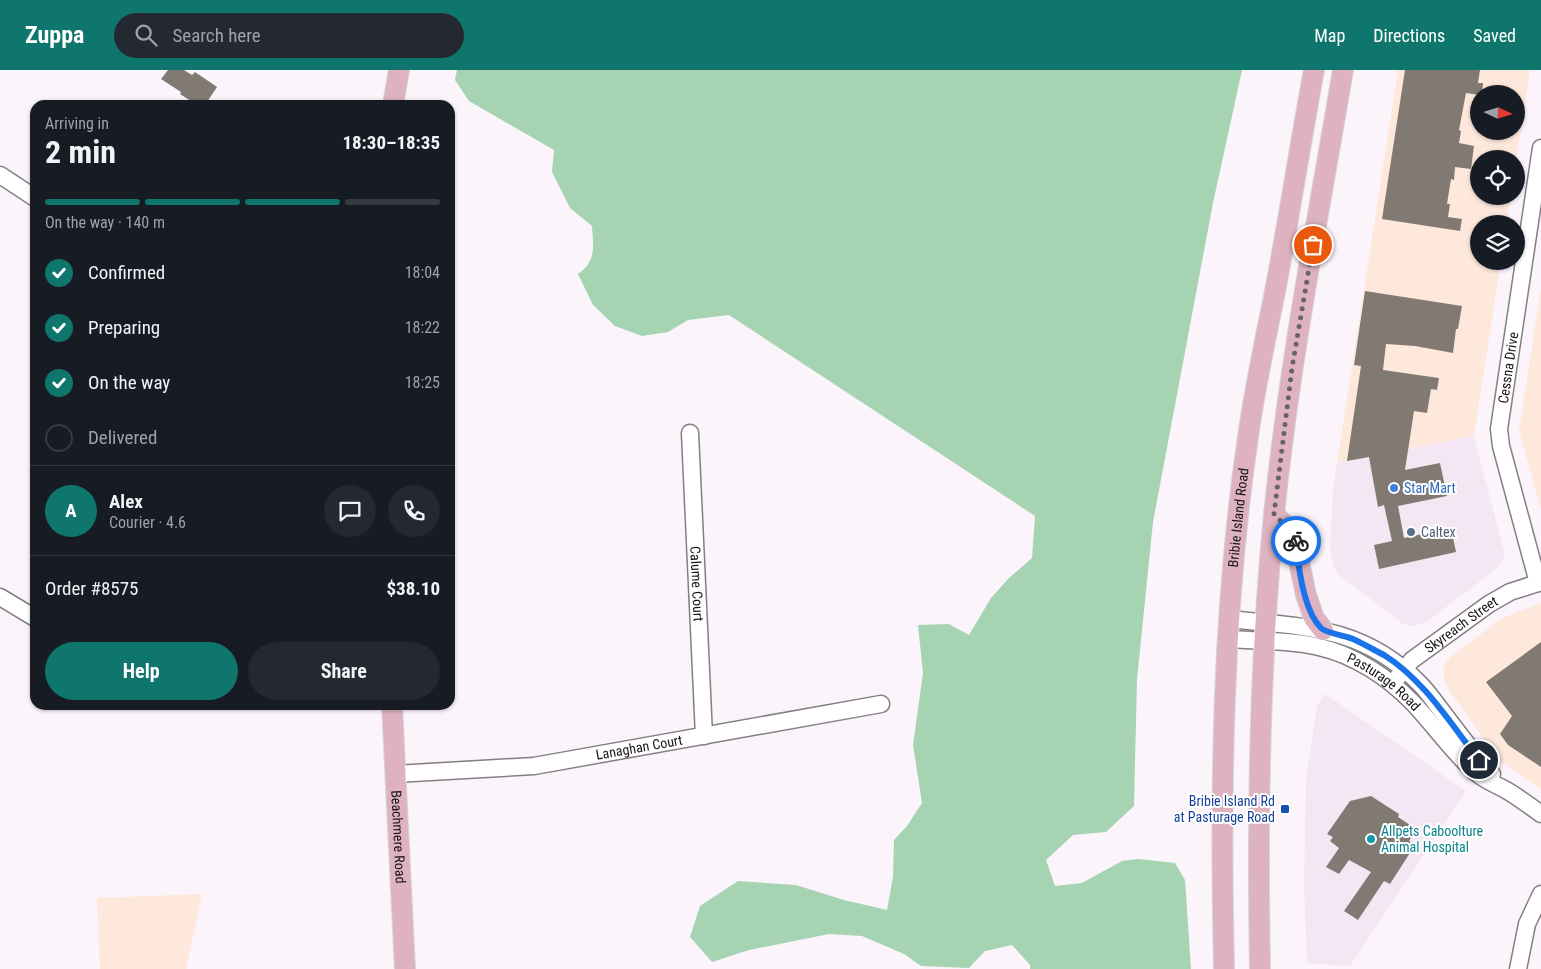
<!DOCTYPE html>
<meta charset="utf-8">
<style>
body{margin:0;font-family:"Roboto Condensed",sans-serif;background:#242831;color:#f1f3f6;height:100vh;display:flex;flex-direction:column;font-size:19px;white-space:nowrap}
*{box-sizing:border-box;margin:0}
p{font-size:16px;color:#9ea1a6}
.icon{flex:none;width:28px;height:28px;fill:none;stroke:currentColor;stroke-width:2;stroke-linecap:round;stroke-linejoin:round}
.map{position:relative;flex:1;overflow:hidden}
.side{position:absolute;left:30px;top:30px;width:425px;height:610px;display:flex;flex-direction:column;background:#171b24;border-radius:15px;box-shadow:0 1px 4px #0004}
.side>*{flex:none}
.needle{width:32px;rotate:94deg}
.controls{position:absolute;left:1470px;top:15px;display:grid;gap:10px}
.controls a{display:grid;place-items:center;width:55px;height:55px;border-radius:50%;background:#171b24;box-shadow:0 1px 4px #0004;font-size:25px}
.pin{position:absolute;display:grid;place-items:center;width:42px;height:42px;color:#fff;margin:-21px;border:2px solid #fff;border-radius:50%;box-shadow:0 1px 5px #0007}
.courier{position:absolute;display:grid;place-items:center;width:50px;height:50px;margin:-25px;border:4px solid #1a73e8;border-radius:50%;background:#fff;color:#222;box-shadow:0 1px 6px #0007}
.headline em{font-style:normal;font-weight:700}
.headline div{display:flex;flex-direction:column-reverse}
.headline{display:flex;align-items:center;justify-content:space-between;height:85px;padding:0 15px}
h1{font-size:32px;font-weight:700;line-height:38px}
.bar{display:grid;grid-template-columns:repeat(4,1fr);gap:8px 5px;align-content:center;height:60px;padding:0 15px}
.bar i{height:6px;border-radius:4px;background:#363941}
.bar .active{background:#0f766e}
.bar p{grid-column:span 4}
.line{display:flex;align-items:center;gap:12px;padding:0 15px;border-top:1px solid #363941}
.line div{flex:1}
.round{display:grid;place-items:center;flex:none;width:52px;height:52px;border-radius:26px;background:#242831}
ol{padding:0 15px;list-style:none}
li{display:flex;align-items:center;gap:15px;height:55px}
li p{margin-inline-start:auto}
li .icon{padding:5px;border-radius:50%;background:#0f766e;color:#fff;stroke-width:4}
li:last-child{color:#9ea1a6}
li i{width:28px;height:28px;border:2px solid #363941;border-radius:50%}
.cta{display:flex;gap:10px;margin-top:auto;padding:10px 15px}
.cta a{flex:1;height:58px;border-radius:30px;background:#0f766e;color:#fff;font-size:20px;font-weight:700;line-height:58px;text-align:center}
.cta a+a{background:#242831;color:#f1f3f6}
header{display:flex;align-items:center;gap:30px;box-sizing:border-box;height:70px;padding:0 25px;background:#0f766e;color:#fff}
header strong{font-size:24px}
nav{display:flex;gap:28px;margin-inline-start:auto;font-size:18px}
.search{width:350px;height:45px;background:#242831;display:flex;align-items:center;gap:12px;box-sizing:border-box;padding:0 18px;border-radius:28px;color:#9ea1a6;font-size:19px}
.map>svg:first-child{display:block}
.built{fill:#f5e6f3}
.industrial{fill:#fee8db;fill-rule:evenodd}
.forest{fill:#a6d3b2}
.building{fill:#817a73}
.lines{fill:none;stroke-linecap:round;stroke-linejoin:round}
.minor-casing{stroke:#867e85;stroke-width:19}
.major-casing{stroke:#d5d5d5;stroke-width:22}
.minor{stroke:#fff;stroke-width:16}
.major{stroke:#deb3bf;stroke-width:20}
.done{stroke:#686367;stroke-width:5;stroke-dasharray:0 9}
.route{stroke:#1a73e8;stroke-width:6}
.shop-dot{fill:#3f7fe0;stroke:#fff;stroke-width:2}
.service-dot{fill:#5c6f8a;stroke:#fff;stroke-width:2}
.transit-dot{fill:#1a4fb4;stroke:#fff;stroke-width:2}
.culture-dot{fill:#0f9aa8;stroke:#fff;stroke-width:2}
.labels{text-anchor:middle;stroke-width:4;stroke-linejoin:round;paint-order:stroke}
.street-label{font-size:14px;fill:#181517;stroke:#fff}
.shop-label{font-size:14px;fill:#366cbe;stroke:#fff;text-anchor:start}
.service-label{font-size:14px;fill:#4e5e75;stroke:#fff;text-anchor:start}
.transit-label{font-size:14px;fill:#164399;stroke:#fff;text-anchor:end}
.culture-label{font-size:14px;fill:#0d838f;stroke:#fff;text-anchor:start}
</style>
<header>
<strong>Zuppa</strong>
<div class="search"><svg class="icon" aria-label="search" viewBox="0 0 24 24"><circle cx="10" cy="10" r="6"/><path d="M15 15l6 6"/></svg>Search here</div>
<nav><a>Map</a><a>Directions</a><a>Saved</a></nav>
</header>
<div class="map">
<svg width="1541" height="899" viewBox="0 0 1541 899">
<rect width="100%" height="100%" fill="#fcf4fb"/>
<g class="built">
<polygon points="1474,366 1504,482 1504,488 1500,495 1494,501 1425,553 1412,556 1403,554 1340,506 1334,497 1330,480 1333,420 1337,393"/>
<polygon points="1325,624 1466,721 1350,896 1307,893 1304,819 1306,710 1317,636"/>
</g>
<g class="industrial">
<path d="M1398,0H1530L1516,91V89H1479V126H1511L1506,154H1479V191H1501L1474,366L1337,393ZM1479,24H1516V61H1479Z"/>
<polygon points="1541,217 1541,439 1519,361"/>
<polygon points="1541,533 1541,719 1500,691 1448,619 1444,608 1444,601 1445,594 1450,587 1502,548"/>
<polygon points="202,824 186,899 100,899 97,828"/>
</g>
<path class="forest" d="M457,0H1242L1213,133L1153,452L1137,609L1134,736L1106,762L1073,765L1046,790L1055,816L1082,813L1122,791L1138,789L1175,793L1185,810L1191,899H1030V895L1012,875L985,881L969,898L921,896L904,884L862,866L829,864L749,880L712,892L690,867L700,836L738,811L796,815L844,830L887,840L893,807L894,770L907,756L922,733L913,675L923,603L918,555L949,554L969,565L991,528L1009,508L1032,488L1035,446L729,245L688,250L668,262L642,266L615,256L593,235L578,204C597,191 593,176 592,156L570,138L552,102L554,80L469,31L455,10Z"/>
<g class="building">
<polygon points="168,0 184,0 192,5 195,2 217,17 205,35 197,35 180,24 181,22 161,9"/>
<polygon points="1405,0 1480,0 1478,13 1483,13 1482,24 1479,24 1479,25 1466,23 1459,60 1461,61 1459,73 1474,76 1471,99 1455,97 1454,110 1451,109 1447,134 1450,134 1448,147 1462,149 1460,161 1382,149"/>
<polygon points="1365,221 1462,236 1458,259 1456,259 1453,283 1415,276 1386,274 1383,300 1439,308 1437,320 1431,319 1427,343 1414,341 1405,400 1440,393 1447,426 1398,436 1404,468 1451,458 1456,482 1379,499 1374,475 1392,471 1384,435 1378,437 1369,387 1347,391 1361,296 1354,295"/>
<polygon points="1541,572 1541,697 1508,675 1500,664 1512,646 1486,612"/>
<polygon points="1371,726 1399,744 1398,747 1410,755 1409,757 1415,761 1409,771 1415,775 1390,814 1384,811 1358,850 1344,841 1371,802 1349,790 1339,804 1326,797 1339,778 1330,771 1333,767 1327,764 1350,731"/>
</g>
<g class="lines">
<defs>
<g id="minor">
<polyline points="0,105 35,128"/>
<path id="s1" d="M690,363L704,666"/>
<path id="s2" d="M1538,513L1501,376L1499,359L1541,78"/>
<polyline points="0,527 35,548"/>
<path d="M1229,549C1304,557 1363,556 1420,614C1429,623 1436,634 1444,644C1459,664 1475,685 1492,704"/>
<path id="s3" d="M1228,569C1258,571 1290,570 1319,577C1354,585 1388,607 1413,633C1434,655 1451,680 1474,701C1484,710 1495,714 1506,720C1518,727 1530,736 1541,744"/>
<path id="s4" d="M1397,608L1412,590L1489,534L1510,522L1541,512"/>
<path id="s5" d="M395,704L534,696L881,634"/>
<polyline points="1518,899 1527,854 1541,824"/>
</g>
<g id="major">
<polyline points="393,35 399,0"/>
<polyline points="1274,444 1296,467 1298,487 1306,525 1314,548 1323,560"/>
<path id="s6" d="M392,635L405,899"/>
<path id="s7" d="M1224,899C1220,722 1222,543 1248,367C1255,315 1267,263 1277,211C1290,141 1301,70 1314,0"/>
<path d="M1260,899C1257,747 1259,596 1274,445C1289,295 1318,148 1343,0"/>
</g>
</defs>
<use href="#minor" class="minor-casing"/>
<use href="#major" class="major-casing"/>
<use href="#minor" class="minor"/>
<use href="#major" class="major"/>
</g>
<g class="lines">
<polyline class="done" points="1296,471 1296,467 1274,444 1292,298 1313,175"/>
<path class="route" d="M1296,471C1298,495 1303,540 1321,558C1326,563 1346,566 1353,569C1364,574 1374,580 1384,585C1424,610 1450,653 1479,690"/>
</g>
<circle class="shop-dot" cx="1394" cy="418" r="5"/>
<circle class="service-dot" cx="1411" cy="462" r="5"/>
<rect class="transit-dot" x="1280" y="734" width="10" height="10" rx="2.5"/>
<circle class="culture-dot" cx="1371" cy="769" r="5"/>
<g class="labels">
<g class="street-label">
<text dy="5" stroke="none"><textPath href="#s2" startOffset="221">Cessna Drive</textPath></text>
<text dy="5" stroke="none"><textPath href="#s7" startOffset="452">Bribie Island Road</textPath></text>
<text dy="5" stroke="none"><textPath href="#s1" startOffset="151">Calume Court</textPath></text>
<text dy="5" stroke="none"><textPath href="#s4" startOffset="84">Skyreach Street</textPath></text>
<text dy="5" stroke="none"><textPath href="#s3" startOffset="166">Pasturage Road</textPath></text>
<text dy="5" stroke="none"><textPath href="#s5" startOffset="246">Lanaghan Court</textPath></text>
<text dy="5" stroke="none"><textPath href="#s6" startOffset="132">Beachmere Road</textPath></text>
</g>
<g class="shop-label">
<text x="1404" y="423">Star Mart</text>
</g>
<g class="service-label">
<text x="1421" y="467">Caltex</text>
</g>
<g class="transit-label">
<text x="1275" y="736">Bribie Island Rd<tspan x="1275" dy="16">at Pasturage Road</tspan></text>
</g>
<g class="culture-label">
<text x="1381" y="766">Allpets Caboolture<tspan x="1381" dy="16">Animal Hospital</tspan></text>
</g>
</g>
</svg>
<div class="controls">
<a><svg class="needle" viewBox="-14 -14 28 28"><path d="M0-13l5 13h-10z" fill="#e53935"/><path d="M0 13l5-13h-10z" fill="#9ea1a6"/></svg></a>
<a><svg class="icon" aria-label="locate" viewBox="0 0 24 24"><circle cx="12" cy="12" r="6"/><path d="M12 2v4M12 18v4M2 12h4M18 12h4"/></svg></a>
<a><svg class="icon" aria-label="layers" viewBox="0 0 24 24"><path d="M12 4l9 5-9 5-9-5zM3 14l9 5 9-5"/></svg></a>
</div>
<div class="pin" style="left:1313px;top:175px;background:#ea580c"><svg class="icon" aria-label="bag" viewBox="0 0 24 24"><path d="M5 8h14l-1 12H6zM9 8a3 3 0 0 1 6 0"/></svg></div>
<div class="pin" style="left:1479px;top:690px;background:#1f2937"><svg class="icon" aria-label="home" viewBox="0 0 24 24"><path d="M3 11l9-7 9 7M6 9v11h12V9"/></svg></div>
<div class="courier" style="left:1296px;top:471px"><svg class="icon" aria-label="bike" viewBox="0 0 24 24"><circle cx="6" cy="16" r="4"/><circle cx="18" cy="16" r="4"/><path d="M6 16l4-8h5l3 8M10 8l3 8H6M13 5h3"/></svg></div>
<section class="side">
<div class="headline"><div><h1>2 min</h1><p>Arriving in</p></div><em>18:30–18:35</em></div>
<div class="bar"><i class="active"></i><i class="active"></i><i class="active"></i><i></i><p>On the way · 140 m</p></div>
<ol>
<li><svg class="icon" aria-label="check" viewBox="0 0 24 24"><path d="M5 12l5 5 9-10"/></svg>Confirmed<p>18:04</p></li>
<li><svg class="icon" aria-label="check" viewBox="0 0 24 24"><path d="M5 12l5 5 9-10"/></svg>Preparing<p>18:22</p></li>
<li><svg class="icon" aria-label="check" viewBox="0 0 24 24"><path d="M5 12l5 5 9-10"/></svg>On the way<p>18:25</p></li>
<li><i></i>Delivered</li>
</ol>
<div class="line" style="height:90px"><b class="round" style="background:#0f766e;color:#fff">A</b><div><b>Alex</b><p>Courier · 4.6</p></div><a class="round"><svg class="icon" aria-label="chat" viewBox="0 0 24 24"><path d="M4 5h16v11H9l-5 4z"/></svg></a><a class="round"><svg class="icon" aria-label="phone" viewBox="0 0 24 24"><path d="M5 4h4l2 5-3 2q2 4 5 5l2-3 5 2v4C11 20 4 13 5 4z"/></svg></a></div>
<div class="line" style="height:65px"><div>Order #8575</div><b>$38.10</b></div>
<div class="cta"><a>Help</a><a>Share</a></div>
</section>
</div>
